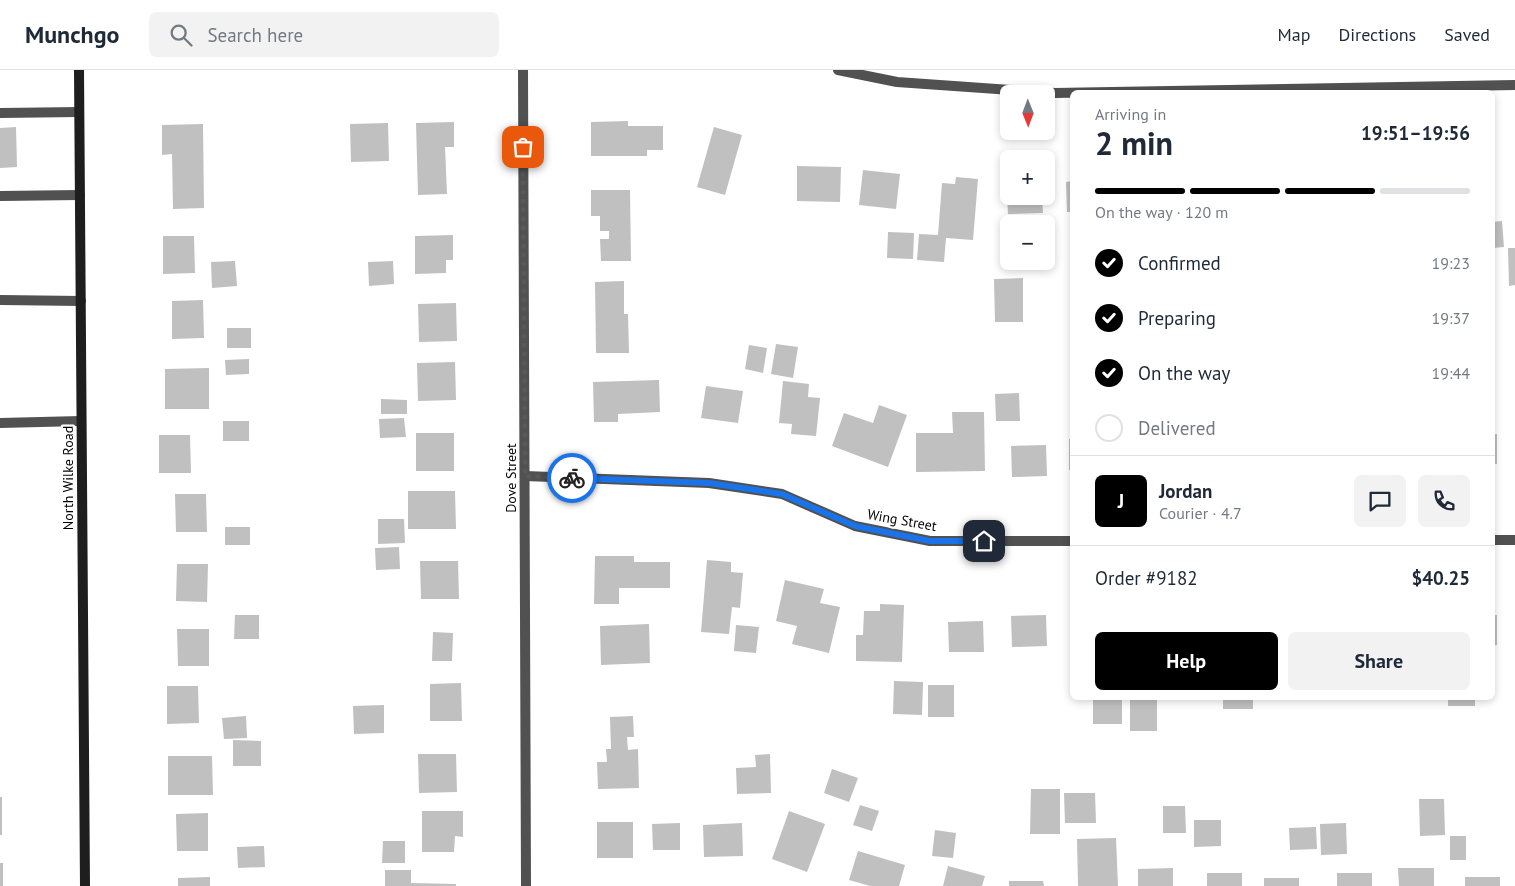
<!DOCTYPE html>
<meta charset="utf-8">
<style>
body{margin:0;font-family:"PT Sans",sans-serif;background:#f2f2f3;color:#1f2937;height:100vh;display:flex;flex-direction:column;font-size:19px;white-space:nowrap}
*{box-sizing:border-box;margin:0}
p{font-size:16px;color:#747a83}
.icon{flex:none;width:28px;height:28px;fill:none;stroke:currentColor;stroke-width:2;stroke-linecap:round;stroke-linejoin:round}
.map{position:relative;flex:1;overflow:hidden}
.panel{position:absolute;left:1070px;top:20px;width:425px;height:610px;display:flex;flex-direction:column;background:#fff;border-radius:8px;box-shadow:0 2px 8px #0003}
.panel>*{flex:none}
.needle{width:32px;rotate:179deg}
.controls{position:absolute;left:1000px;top:15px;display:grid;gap:10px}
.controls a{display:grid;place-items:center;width:55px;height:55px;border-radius:8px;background:#fff;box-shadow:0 2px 8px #0003;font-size:25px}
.pin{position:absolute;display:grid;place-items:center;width:42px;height:42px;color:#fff;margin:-21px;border-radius:10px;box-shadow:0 2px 8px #0006}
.courier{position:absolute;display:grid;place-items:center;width:50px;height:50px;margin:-25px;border:4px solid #1a73e8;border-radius:50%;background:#fff;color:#222;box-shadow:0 1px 6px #0007}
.headline em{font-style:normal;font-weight:700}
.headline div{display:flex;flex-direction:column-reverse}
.headline{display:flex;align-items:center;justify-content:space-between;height:85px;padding:0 25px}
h1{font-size:32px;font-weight:700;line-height:38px}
.bar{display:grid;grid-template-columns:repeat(4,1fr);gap:8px 5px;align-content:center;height:60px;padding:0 25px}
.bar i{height:6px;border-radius:4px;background:#e0e1e3}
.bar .selected{background:#000}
.bar p{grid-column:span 4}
.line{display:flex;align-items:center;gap:12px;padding:0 25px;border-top:1px solid #e0e1e3}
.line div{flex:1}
.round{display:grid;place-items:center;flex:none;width:52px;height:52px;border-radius:8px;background:#f2f2f3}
ol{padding:0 25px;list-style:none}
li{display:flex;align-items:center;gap:15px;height:55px}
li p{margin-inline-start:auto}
li .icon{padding:5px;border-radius:50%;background:#000;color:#fff;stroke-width:4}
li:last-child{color:#747a83}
li i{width:28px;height:28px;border:2px solid #e0e1e3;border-radius:50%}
.button{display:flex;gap:10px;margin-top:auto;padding:10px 25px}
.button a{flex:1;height:58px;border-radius:8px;background:#000;color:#fff;font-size:20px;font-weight:700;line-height:58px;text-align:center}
.button a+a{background:#f2f2f3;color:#1f2937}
header{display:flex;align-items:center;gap:30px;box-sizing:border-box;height:70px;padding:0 25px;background:#fff;border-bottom:1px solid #e0e1e3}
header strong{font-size:24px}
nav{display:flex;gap:28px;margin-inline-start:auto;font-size:18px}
.search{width:350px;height:45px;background:#f2f2f3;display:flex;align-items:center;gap:12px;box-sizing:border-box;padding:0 18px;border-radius:8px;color:#747a83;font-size:19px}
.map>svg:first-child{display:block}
.building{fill:#c0c0c0}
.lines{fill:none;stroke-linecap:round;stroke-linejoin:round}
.lane{stroke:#515151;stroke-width:10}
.street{stroke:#515151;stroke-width:10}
.secondary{stroke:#1e1e1e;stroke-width:10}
.done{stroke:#595959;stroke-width:5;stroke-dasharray:0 9}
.route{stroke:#1a73e8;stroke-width:6}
.labels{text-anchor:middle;stroke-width:4.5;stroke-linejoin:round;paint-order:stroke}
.street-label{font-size:14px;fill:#000;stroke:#fff}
</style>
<header>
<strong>Munchgo</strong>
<div class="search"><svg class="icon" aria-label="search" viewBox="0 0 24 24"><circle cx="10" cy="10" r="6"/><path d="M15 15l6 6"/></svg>Search here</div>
<nav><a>Map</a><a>Directions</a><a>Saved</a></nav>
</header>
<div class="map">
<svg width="1515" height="816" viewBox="0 0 1515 816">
<rect width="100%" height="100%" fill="#fff"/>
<g class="building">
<polygon points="628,51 628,56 663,56 663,80 647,80 647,86 591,86 591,52"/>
<polygon points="454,52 454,77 445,77 447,124 418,125 416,53"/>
<polygon points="388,53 389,91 351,92 350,54"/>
<polygon points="203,54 204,138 173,139 172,84 162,85 162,55"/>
<polygon points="16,57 17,97 0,98 0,58"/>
<polygon points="714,57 742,65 725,125 697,117"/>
<polygon points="797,96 841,97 840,132 797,131"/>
<polygon points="863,100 900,104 896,139 859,135"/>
<polygon points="956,107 978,109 973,170 946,168 944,192 917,190 919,164 938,165 942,113 955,114"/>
<polygon points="1072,111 1072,142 1067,142 1066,112"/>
<polygon points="591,120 630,120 631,191 601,191 600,169 609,169 609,161 600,161 600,146 591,146"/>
<polygon points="1007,126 1042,126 1043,143 1008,144"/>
<polygon points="1502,151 1504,177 1492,178 1492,152"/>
<polygon points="888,162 914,163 913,189 887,188"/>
<polygon points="453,165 453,190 446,190 446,203 415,204 415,166"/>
<polygon points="163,166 194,166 195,203 163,204"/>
<polygon points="1508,178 1515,178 1515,215 1509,216"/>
<polygon points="235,191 237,216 212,218 211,192"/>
<polygon points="393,191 394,214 369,216 368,192"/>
<polygon points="1023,208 1023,252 995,252 994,209"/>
<polygon points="624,211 624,244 628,244 629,283 596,283 595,212"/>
<polygon points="203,230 204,268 172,269 172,231"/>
<polygon points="456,233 457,271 419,272 418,234"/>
<rect x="227" y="258" width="24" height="20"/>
<polygon points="776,274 798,277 793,308 771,304"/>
<polygon points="749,275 767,278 763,303 745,299"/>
<polygon points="249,289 249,304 226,305 225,290"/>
<polygon points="455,292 456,330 418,331 417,293"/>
<polygon points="209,298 209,339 165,339 165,299"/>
<polygon points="659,310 660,342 618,344 618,352 594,352 593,312"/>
<polygon points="783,311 809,314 808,327 820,328 816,366 791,364 792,354 779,353"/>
<polygon points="706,316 743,321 738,353 701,348"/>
<polygon points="1019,323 1020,351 996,351 995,324"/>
<polygon points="381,329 407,330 407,344 381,344"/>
<polygon points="879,335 907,345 888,397 832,376 844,343 873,353"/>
<polygon points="952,342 984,342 985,401 916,402 916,363 953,363"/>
<polygon points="404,348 406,367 380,368 379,349"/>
<rect x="223" y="351" width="26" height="20"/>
<rect x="416" y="363" width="38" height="38"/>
<rect x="1492" y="364" width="5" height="30"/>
<polygon points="159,365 190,365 191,403 159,403"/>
<rect x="1069" y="369" width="3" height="31"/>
<polygon points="1046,375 1047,406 1012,407 1011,376"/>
<polygon points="408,421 455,421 456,459 408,459"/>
<polygon points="175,424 206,424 207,462 176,462"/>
<polygon points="378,449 404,449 405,473 378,474"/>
<rect x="225" y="457" width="25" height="18"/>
<polygon points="399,477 400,499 376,500 375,478"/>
<polygon points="595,486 634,486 634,492 670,492 670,518 619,518 619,534 594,534"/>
<polygon points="707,490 731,492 731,502 743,503 740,538 732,537 729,564 701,562"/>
<polygon points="420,491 458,491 459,529 421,529"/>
<polygon points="177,494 208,494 207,532 176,531"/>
<polygon points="785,510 824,519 820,533 840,537 829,583 792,574 797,556 776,551"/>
<polygon points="880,534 904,535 902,592 856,591 856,565 863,565 864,541 880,541"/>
<polygon points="235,545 259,545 259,569 234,569"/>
<polygon points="1046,545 1047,576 1012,577 1011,546"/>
<polygon points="1492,545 1497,545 1497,575 1492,576"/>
<polygon points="983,551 984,582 949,582 948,552"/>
<polygon points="649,554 650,593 601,595 600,556"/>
<polygon points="736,555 759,557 756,583 734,581"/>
<polygon points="177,559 209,559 209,596 178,596"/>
<polygon points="433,562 453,563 452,591 432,591"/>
<polygon points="894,611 923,612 922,645 893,644"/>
<polygon points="461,613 462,651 430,651 430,614"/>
<rect x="928" y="615" width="26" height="32"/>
<polygon points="167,616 198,616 199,653 167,654"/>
<rect x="1093" y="628" width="29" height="26"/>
<rect x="1130" y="628" width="27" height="33"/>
<rect x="1223" y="628" width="30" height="11"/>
<rect x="1448" y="628" width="27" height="8"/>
<polygon points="384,635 384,663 354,664 353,636"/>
<polygon points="246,646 247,668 224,669 222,648"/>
<polygon points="633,646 634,667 627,667 628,680 638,679 639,718 598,719 597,692 607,692 606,679 611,679 610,647"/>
<polygon points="233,670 261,671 261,696 233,696"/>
<polygon points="418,684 456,684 457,722 419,723"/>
<polygon points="770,684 771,723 737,724 736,698 756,697 755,685"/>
<polygon points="168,686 212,686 213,725 168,725"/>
<polygon points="832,699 858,708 849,732 824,723"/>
<polygon points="1031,719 1060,719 1060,764 1030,764"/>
<polygon points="1064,723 1095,723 1096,753 1065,753"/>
<rect x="0" y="727" width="2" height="38"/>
<polygon points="1419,729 1444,729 1445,765 1420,766"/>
<polygon points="860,735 879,741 872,761 853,755"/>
<polygon points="1163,736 1185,736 1186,763 1163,763"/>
<polygon points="422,741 463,741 463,767 455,766 454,782 422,782"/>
<polygon points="789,741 825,754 807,802 772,789"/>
<polygon points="208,743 208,781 177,781 176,744"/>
<polygon points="1194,750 1221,750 1221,776 1194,777"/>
<rect x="597" y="752" width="36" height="36"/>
<polygon points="680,753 680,780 653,780 652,754"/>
<polygon points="742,753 743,786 704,787 703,755"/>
<polygon points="1346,753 1347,784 1321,785 1320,754"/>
<polygon points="1316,757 1317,779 1290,780 1289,758"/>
<polygon points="935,760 956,763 953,788 932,786"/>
<rect x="1450" y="766" width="16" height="24"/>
<polygon points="1116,768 1118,816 1078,816 1077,769"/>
<polygon points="383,771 405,771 405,793 382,793"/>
<polygon points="264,776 265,797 238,798 237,777"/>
<polygon points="858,781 905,795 899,816 870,816 849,810"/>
<rect x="0" y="793" width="3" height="23"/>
<polygon points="948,796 985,806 982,816 943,816"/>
<polygon points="1173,798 1173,816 1138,816 1138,799"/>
<polygon points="1398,798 1434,798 1434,816 1399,816"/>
<polygon points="385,800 411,800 411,813 456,814 456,816 385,816"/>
<rect x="1207" y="803" width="35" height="13"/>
<rect x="1337" y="803" width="35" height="13"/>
<polygon points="210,807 210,816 178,816 178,808"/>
<rect x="1465" y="807" width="35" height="9"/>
<rect x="1264" y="808" width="35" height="8"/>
<polygon points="1009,811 1043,811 1044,816 1009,816"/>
</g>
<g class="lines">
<g class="lane">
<polyline points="0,43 79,42"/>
<polyline points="0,126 80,125"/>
<polyline points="0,230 81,231"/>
<polyline points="0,353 81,351"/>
</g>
<g class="street">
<polyline points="523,0 526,816"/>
<polyline points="838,0 897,12 1055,23 1515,15"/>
<polyline points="525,406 709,413 782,424 855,456 930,471 1072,471"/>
<polyline points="1492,470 1515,470"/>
</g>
<polyline class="secondary" points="79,0 85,816"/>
</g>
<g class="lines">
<polyline class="done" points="523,77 525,406 572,408"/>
<polyline class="route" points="572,408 709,413 782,424 855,456 930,471 984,471"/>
</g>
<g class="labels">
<g class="street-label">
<text transform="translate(68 408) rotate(-90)" y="5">North Wilke Road</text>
<text transform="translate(511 408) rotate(-90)" y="5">Dove Street</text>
<text transform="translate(902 450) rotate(10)" y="5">Wing Street</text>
</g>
</g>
</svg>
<div class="controls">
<a><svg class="needle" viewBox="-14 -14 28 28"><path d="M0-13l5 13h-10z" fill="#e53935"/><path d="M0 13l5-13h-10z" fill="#747a83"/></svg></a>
<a>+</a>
<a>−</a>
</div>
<div class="pin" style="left:523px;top:77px;background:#ea580c"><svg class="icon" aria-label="bag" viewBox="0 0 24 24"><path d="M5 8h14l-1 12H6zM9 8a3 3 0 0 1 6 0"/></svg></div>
<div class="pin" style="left:984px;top:471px;background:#1f2937"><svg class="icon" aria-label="home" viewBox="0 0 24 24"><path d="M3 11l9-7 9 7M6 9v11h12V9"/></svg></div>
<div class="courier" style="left:572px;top:408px"><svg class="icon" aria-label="bike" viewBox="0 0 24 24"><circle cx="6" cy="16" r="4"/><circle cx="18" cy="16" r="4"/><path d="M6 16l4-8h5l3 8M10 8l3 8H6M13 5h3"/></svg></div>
<section class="panel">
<div class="headline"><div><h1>2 min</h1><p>Arriving in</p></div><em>19:51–19:56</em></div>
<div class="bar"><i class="selected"></i><i class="selected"></i><i class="selected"></i><i></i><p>On the way · 120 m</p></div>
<ol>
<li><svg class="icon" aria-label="check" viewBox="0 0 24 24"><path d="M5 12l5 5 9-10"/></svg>Confirmed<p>19:23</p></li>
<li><svg class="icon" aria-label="check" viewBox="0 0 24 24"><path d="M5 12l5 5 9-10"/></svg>Preparing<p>19:37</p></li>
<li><svg class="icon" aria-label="check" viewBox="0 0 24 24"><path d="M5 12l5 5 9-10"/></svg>On the way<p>19:44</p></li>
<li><i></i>Delivered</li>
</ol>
<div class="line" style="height:90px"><b class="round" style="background:#000;color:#fff">J</b><div><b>Jordan</b><p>Courier · 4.7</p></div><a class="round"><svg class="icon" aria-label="chat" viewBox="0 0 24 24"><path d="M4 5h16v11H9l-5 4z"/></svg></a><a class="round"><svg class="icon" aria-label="phone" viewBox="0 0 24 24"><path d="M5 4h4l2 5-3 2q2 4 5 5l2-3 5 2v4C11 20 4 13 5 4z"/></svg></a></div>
<div class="line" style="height:65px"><div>Order #9182</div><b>$40.25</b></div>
<div class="button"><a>Help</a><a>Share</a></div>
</section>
</div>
